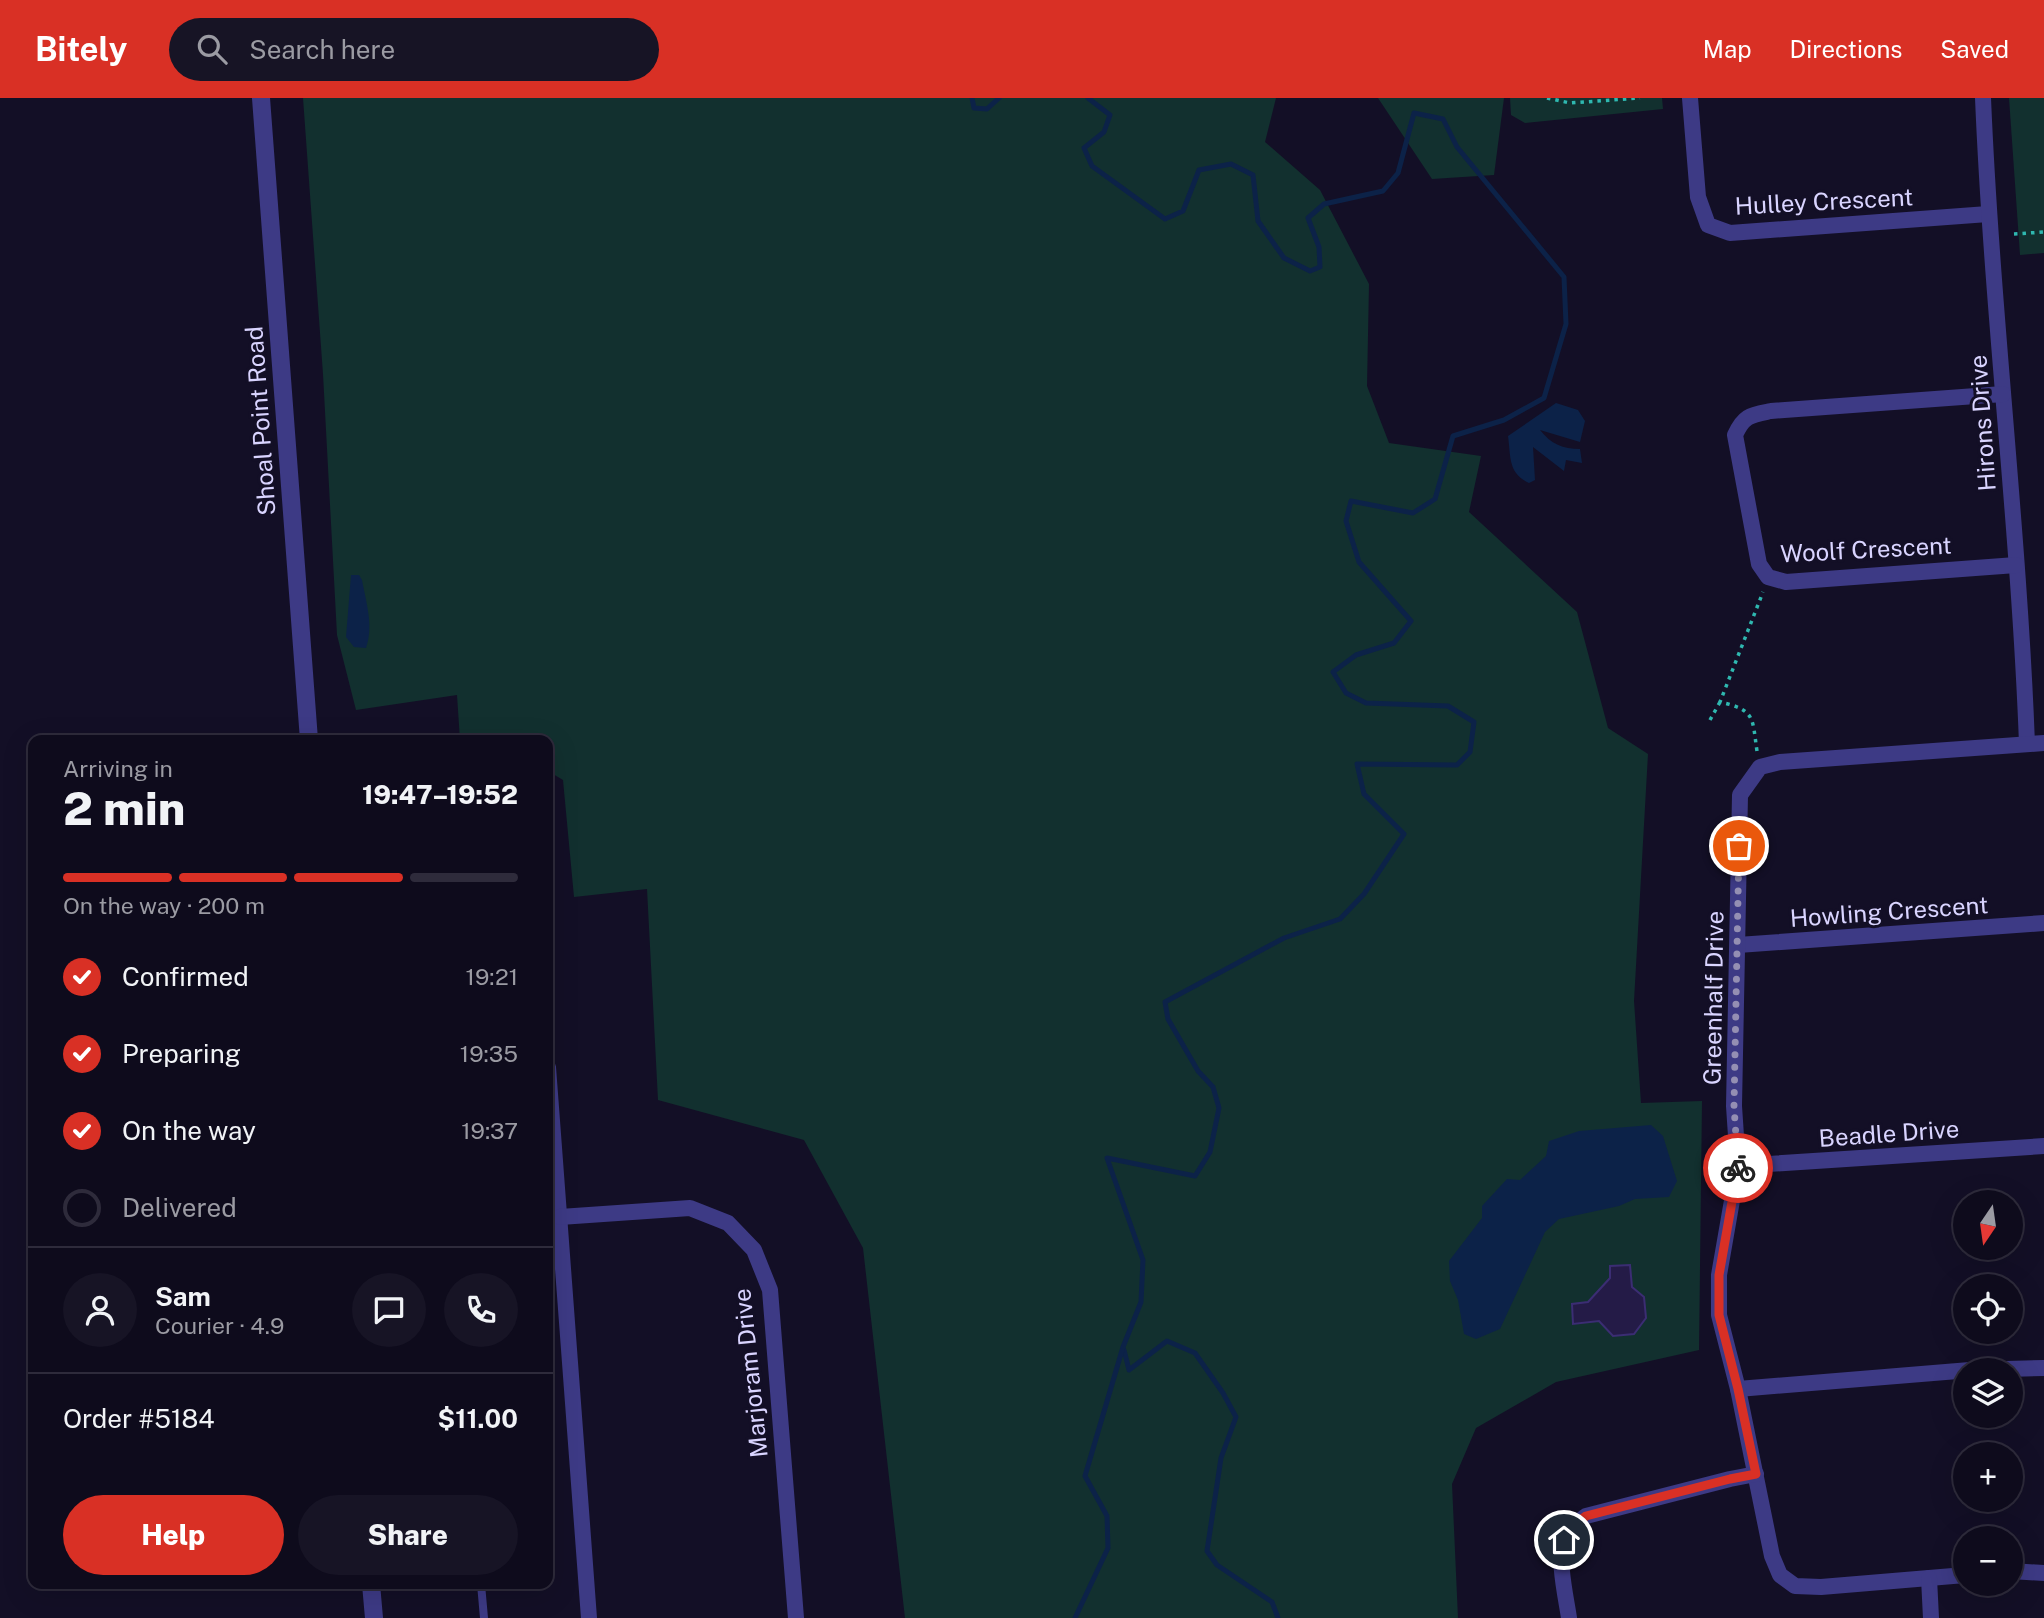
<!DOCTYPE html>
<meta charset="utf-8">
<style>
body{margin:0;font-family:"Public Sans",sans-serif;background:#171425;color:#f1f3f6;height:100vh;display:flex;flex-direction:column;font-size:26px;white-space:nowrap}
*{box-sizing:border-box;margin:0}
p{font-size:23px;color:#9b9ba3}
.icon{flex:none;width:38px;height:38px;fill:none;stroke:currentColor;stroke-width:2;stroke-linecap:round;stroke-linejoin:round}
.map{position:relative;flex:1;overflow:hidden}
.details{position:absolute;left:28px;top:637px;width:525px;height:854px;display:flex;flex-direction:column;background:#0e0b1c;border-radius:14px;box-shadow:0 7px 28px #0002,0 0 0 2px #2e2b3b}
.details>*{flex:none}
.needle{width:46px;rotate:193deg}
.fabs{position:absolute;left:1953px;top:1092px;display:grid;gap:14px}
.fabs a{display:grid;place-items:center;width:70px;height:70px;border-radius:50%;background:#0e0b1c;box-shadow:0 7px 28px #0002,0 0 0 2px #2e2b3b;font-size:35px}
.pin{position:absolute;display:grid;place-items:center;width:60px;height:60px;color:#fff;margin:-30px;border:4px solid #fff;border-radius:50%;box-shadow:0 2px 7px #0007}
.courier{position:absolute;display:grid;place-items:center;width:70px;height:70px;margin:-35px;border:5px solid #d93025;border-radius:50%;background:#fff;color:#222;box-shadow:0 2px 9px #0007}
.head em{font-style:normal;font-weight:800}
.head div{display:flex;flex-direction:column-reverse}
.head{display:flex;align-items:center;justify-content:space-between;height:119px;padding:0 35px}
h1{font-size:46px;font-weight:800;line-height:52px}
.bar{display:grid;grid-template-columns:repeat(4,1fr);gap:10px 7px;align-content:center;height:84px;padding:0 35px}
.bar i{height:9px;border-radius:5px;background:#2e2b3b}
.bar .selected{background:#d93025}
.bar p{grid-column:span 4}
.line{display:flex;align-items:center;gap:18px;padding:0 35px;border-top:2px solid #2e2b3b}
.line div{flex:1}
.round{display:grid;place-items:center;flex:none;width:74px;height:74px;border-radius:37px;background:#171425}
ol{padding:0 35px;list-style:none}
li{display:flex;align-items:center;gap:21px;height:77px}
li p{margin-inline-start:auto}
li .icon{padding:7px;border-radius:50%;background:#d93025;color:#fff;stroke-width:4}
li:last-child{color:#9b9ba3}
li i{width:38px;height:38px;border:4px solid #2e2b3b;border-radius:50%}
.action{display:flex;gap:14px;margin-top:auto;padding:14px 35px}
.action a{flex:1;height:80px;border-radius:42px;background:#d93025;color:#fff;font-size:28px;font-weight:800;line-height:80px;text-align:center}
.action a+a{background:#171425;color:#f1f3f6}
header{display:flex;align-items:center;gap:42px;box-sizing:border-box;height:98px;padding:0 35px;background:#d93025;color:#fff}
header strong{font-size:33px}
nav{display:flex;gap:38px;margin-inline-start:auto;font-size:24px}
.search{width:490px;height:63px;background:#171425;display:flex;align-items:center;gap:18px;box-sizing:border-box;padding:0 24px;border-radius:38px;color:#9b9ba3;font-size:26px}
.map>svg:first-child{display:block}
.green{fill:#12302f}
.water{fill:#0c2248}
.lines{fill:none;stroke-linecap:round;stroke-linejoin:round}
.stream{stroke:#0c2248;stroke-width:5}
.building{fill:#241b47;stroke:#3b2d73;stroke-width:2}
.path{stroke:#2fb8b0;stroke-width:3.5;stroke-dasharray:3.5 5;stroke-linecap:butt}
.service{stroke:#3d3a85;stroke-width:8}
.minor{stroke:#3d3a85;stroke-width:16}
.tertiary{stroke:#3d3a85;stroke-width:18}
.done{stroke:#948fb3;stroke-width:7;stroke-dasharray:0 12.6}
.route{stroke:#d93025;stroke-width:9}
.labels{text-anchor:middle;stroke-width:6;stroke-linejoin:round;paint-order:stroke}
.street-label{font-size:24px;fill:#d9d4ff;stroke:#130f26}
</style>
<header>
<strong>Bitely</strong>
<div class="search"><svg class="icon" aria-label="search" viewBox="0 0 24 24"><circle cx="10" cy="10" r="6"/><path d="M15 15l6 6"/></svg>Search here</div>
<nav><a>Map</a><a>Directions</a><a>Saved</a></nav>
</header>
<div class="map">
<svg width="2044" height="1520" viewBox="0 0 2044 1520">
<rect width="100%" height="100%" fill="#130f26"/>
<g class="green">
<polygon points="303,0 1276,0 1265,44 1320,92 1369,186 1367,288 1389,345 1481,358 1469,414 1577,514 1608,630 1648,656 1634,903 1641,1005 1702,1003 1699,1252 1556,1284 1476,1330 1452,1386 1458,1520 905,1520 863,1150 804,1042 658,1002 647,791 574,799 563,682 548,673 548,642 460,642 457,597 356,612 337,537 323,276"/>
<polygon points="1378,0 1504,0 1494,77 1432,81"/>
<polygon points="1510,0 1662,0 1663,11 1525,25 1511,17"/>
<polygon points="2009,0 2044,0 2044,155 2020,157"/>
</g>
<g class="water">
<path d="M1556,305L1578,312L1585,323L1580,344L1540,332C1551,346 1563,351 1580,351L1582,365L1566,362L1564,373L1533,349L1535,382L1529,385C1508,375 1511,360 1508,338Z"/>
<path d="M351,477H359L362,482C366,504 374,528 366,550L354,549L346,539Z"/>
<polygon points="1651,1027 1663,1038 1677,1083 1669,1099 1635,1101 1619,1108 1559,1121 1545,1134 1500,1231 1476,1241 1464,1236 1458,1202 1450,1183 1449,1163 1482,1120 1482,1108 1507,1081 1520,1082 1546,1058 1549,1043 1579,1033"/>
</g>
<g class="lines">
<g class="stream">
<polyline points="972,0 974,10 987,11 999,0"/>
<polyline points="1124,1252 1129,1272 1167,1243 1195,1255 1223,1295 1236,1319 1221,1360 1207,1453 1217,1467 1272,1504 1278,1520"/>
<polyline points="1075,1520 1108,1450 1107,1418 1085,1378 1123,1249 1141,1204 1143,1162 1107,1060 1195,1078 1210,1054 1219,1010 1213,989 1198,973 1168,921 1165,904 1284,840 1340,821 1364,796 1404,736 1364,696 1357,666 1457,667 1470,654 1474,624 1448,608 1366,605 1346,595 1333,574 1356,557 1394,545 1411,523 1359,464 1346,423 1351,403 1413,415 1435,401 1453,338 1504,322 1544,300 1566,226 1564,179 1457,49 1443,21 1414,15 1398,75 1383,93 1324,106 1308,120 1319,149 1320,169 1310,173 1284,160 1258,123 1253,77 1231,66 1199,72 1183,113 1165,121 1092,68 1084,50 1104,34 1110,17 1088,0"/>
</g>
</g>
<polygon class="building" points="1630,1167 1632,1189 1644,1199 1646,1220 1634,1236 1613,1238 1599,1223 1573,1226 1572,1206 1588,1204 1610,1180 1610,1168"/>
<g class="lines">
<g class="path">
<polyline points="1547,0 1570,5 1640,0"/>
<polyline points="2014,136 2044,134"/>
<polyline points="1710,622 1720,604"/>
<path d="M1757,653C1752,620 1756,612 1720,604L1763,494"/>
</g>
<polyline class="service" points="481,1486 484,1520"/>
<g class="minor">
<polyline points="1690,0 1698,99 1708,127 1730,135 1988,116"/>
<path d="M1983,0C1992,216 2019,431 2027,646"/>
<path d="M2003,296L1771,313C1751,317 1744,317 1735,337L1759,466L1768,479L1786,484L2016,467"/>
<polyline points="1738,847 2044,825"/>
<polyline points="548,969 589,1520"/>
<polyline points="1738,1068 2044,1048"/>
<polyline points="560,1119 690,1110 728,1125 754,1152 770,1192 796,1520"/>
<polyline points="1738,1291 1970,1272 2044,1270"/>
<polyline points="2011,1473 2044,1475"/>
<polyline points="1965,1477 1821,1489 1795,1488 1780,1477 1772,1458 1738,1291 1719,1217 1719,1177 1738,1068 1734,1008 1740,697 1760,669 1780,664 2044,645"/>
<polyline points="1929,1480 1931,1520"/>
<path d="M1569,1520C1566,1499 1557,1462 1564,1442C1568,1431 1577,1425 1586,1418L1730,1381L1756,1376"/>
</g>
<g class="tertiary">
<polyline points="261,0 309,642"/>
<polyline points="371,1486 374,1520"/>
</g>
</g>
<g class="lines">
<polyline class="done" points="1738,1070 1734,1008 1739,748"/>
<polyline class="route" points="1564,1442 1571,1429 1586,1418 1730,1381 1756,1376 1738,1291 1719,1217 1719,1177 1738,1070"/>
</g>
<g class="labels">
<g class="street-label">
<text transform="translate(1824 104) rotate(-3)" y="8">Hulley Crescent</text>
<text transform="translate(261 323) rotate(-94)" y="8">Shoal Point Road</text>
<text transform="translate(1983 325) rotate(-94)" y="8">Hirons Drive</text>
<text transform="translate(1866 452) rotate(-3)" y="8">Woolf Crescent</text>
<text transform="translate(1889 814) rotate(-4)" y="8">Howling Crescent</text>
<text transform="translate(1714 900) rotate(-89)" y="8">Greenhalf Drive</text>
<text transform="translate(1889 1036) rotate(-4)" y="8">Beadle Drive</text>
<text transform="translate(751 1275) rotate(-96)" y="8">Marjoram Drive</text>
</g>
</g>
</svg>
<div class="fabs">
<a><svg class="needle" viewBox="-14 -14 28 28"><path d="M0-13l5 13h-10z" fill="#e53935"/><path d="M0 13l5-13h-10z" fill="#9b9ba3"/></svg></a>
<a><svg class="icon" aria-label="locate" viewBox="0 0 24 24"><circle cx="12" cy="12" r="6"/><path d="M12 2v4M12 18v4M2 12h4M18 12h4"/></svg></a>
<a><svg class="icon" aria-label="layers" viewBox="0 0 24 24"><path d="M12 4l9 5-9 5-9-5zM3 14l9 5 9-5"/></svg></a>
<a>+</a>
<a>−</a>
</div>
<div class="pin" style="left:1739px;top:748px;background:#ea580c"><svg class="icon" aria-label="bag" viewBox="0 0 24 24"><path d="M5 8h14l-1 12H6zM9 8a3 3 0 0 1 6 0"/></svg></div>
<div class="pin" style="left:1564px;top:1442px;background:#1f2937"><svg class="icon" aria-label="home" viewBox="0 0 24 24"><path d="M3 11l9-7 9 7M6 9v11h12V9"/></svg></div>
<div class="courier" style="left:1738px;top:1070px"><svg class="icon" aria-label="bike" viewBox="0 0 24 24"><circle cx="6" cy="16" r="4"/><circle cx="18" cy="16" r="4"/><path d="M6 16l4-8h5l3 8M10 8l3 8H6M13 5h3"/></svg></div>
<section class="details">
<div class="head"><div><h1>2 min</h1><p>Arriving in</p></div><em>19:47–19:52</em></div>
<div class="bar"><i class="selected"></i><i class="selected"></i><i class="selected"></i><i></i><p>On the way · 200 m</p></div>
<ol>
<li><svg class="icon" aria-label="check" viewBox="0 0 24 24"><path d="M5 12l5 5 9-10"/></svg>Confirmed<p>19:21</p></li>
<li><svg class="icon" aria-label="check" viewBox="0 0 24 24"><path d="M5 12l5 5 9-10"/></svg>Preparing<p>19:35</p></li>
<li><svg class="icon" aria-label="check" viewBox="0 0 24 24"><path d="M5 12l5 5 9-10"/></svg>On the way<p>19:37</p></li>
<li><i></i>Delivered</li>
</ol>
<div class="line" style="height:126px"><a class="round"><svg class="icon" aria-label="person" viewBox="0 0 24 24"><circle cx="12" cy="8" r="4"/><path d="M4 21q1-7 8-7t8 7"/></svg></a><div><b>Sam</b><p>Courier · 4.9</p></div><a class="round"><svg class="icon" aria-label="chat" viewBox="0 0 24 24"><path d="M4 5h16v11H9l-5 4z"/></svg></a><a class="round"><svg class="icon" aria-label="phone" viewBox="0 0 24 24"><path d="M5 4h4l2 5-3 2q2 4 5 5l2-3 5 2v4C11 20 4 13 5 4z"/></svg></a></div>
<div class="line" style="height:91px"><div>Order #5184</div><b>$11.00</b></div>
<div class="action"><a>Help</a><a>Share</a></div>
</section>
</div>
